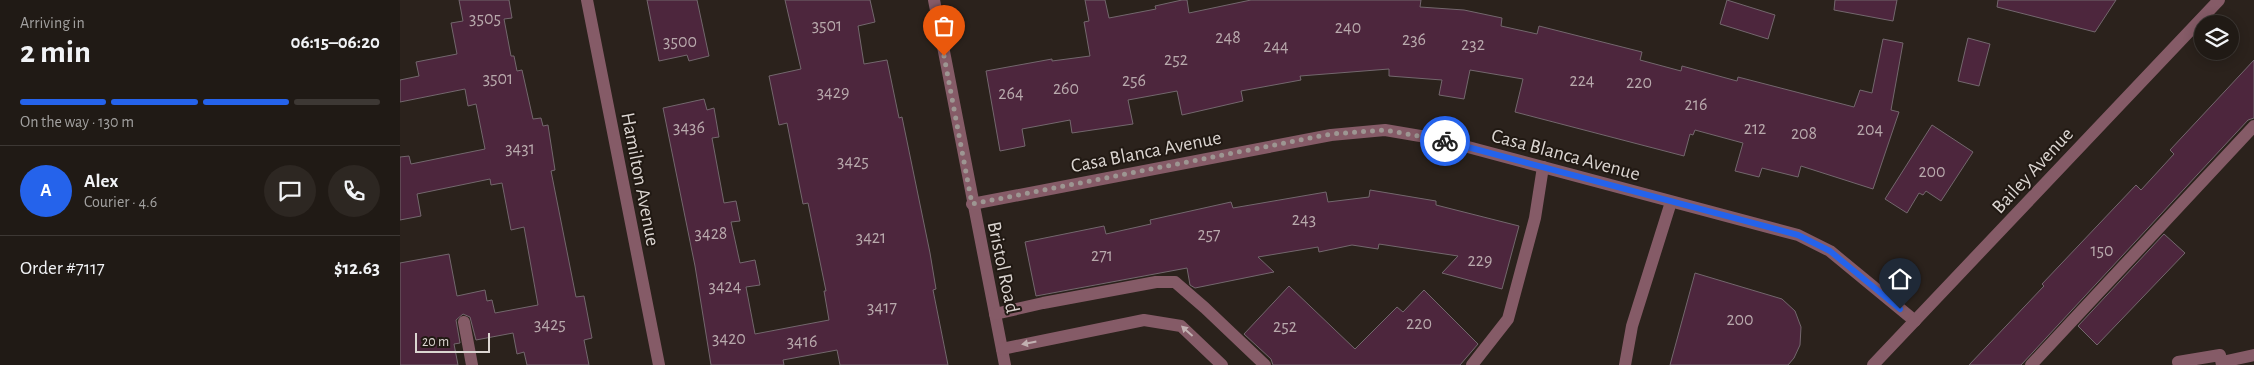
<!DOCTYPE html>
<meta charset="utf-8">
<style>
body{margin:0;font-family:"Alegreya Sans",sans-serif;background:#2d2722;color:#f1f3f6;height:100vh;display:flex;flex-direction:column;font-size:19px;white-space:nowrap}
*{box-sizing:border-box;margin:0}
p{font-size:16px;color:#a2a1a0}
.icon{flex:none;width:28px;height:28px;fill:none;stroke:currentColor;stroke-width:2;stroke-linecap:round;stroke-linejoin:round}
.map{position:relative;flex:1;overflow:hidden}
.details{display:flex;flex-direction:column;background:#201a15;width:400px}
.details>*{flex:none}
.buttons{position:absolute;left:1794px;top:15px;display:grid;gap:10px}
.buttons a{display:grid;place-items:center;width:45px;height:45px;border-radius:50%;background:#201a15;box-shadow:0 2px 12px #0003,0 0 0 1px #3d3834;font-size:25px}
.scale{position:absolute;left:15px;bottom:12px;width:75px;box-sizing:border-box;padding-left:5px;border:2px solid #dbd5d1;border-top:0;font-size:14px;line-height:18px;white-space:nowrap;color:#dbd5d1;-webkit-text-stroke:4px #211913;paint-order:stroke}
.pin{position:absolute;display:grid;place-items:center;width:42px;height:42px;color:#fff;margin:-51px -21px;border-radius:50% 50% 50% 0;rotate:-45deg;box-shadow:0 0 5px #0007}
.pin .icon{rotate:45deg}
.courier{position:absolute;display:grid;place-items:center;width:50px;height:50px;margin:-25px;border:4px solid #2563eb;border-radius:50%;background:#fff;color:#222;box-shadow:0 1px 6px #0007}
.overview em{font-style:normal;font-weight:700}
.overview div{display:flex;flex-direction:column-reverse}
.overview{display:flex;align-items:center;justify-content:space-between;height:85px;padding:0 20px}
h1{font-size:32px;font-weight:700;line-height:38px}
.bar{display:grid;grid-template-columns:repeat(4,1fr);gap:8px 5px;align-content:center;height:60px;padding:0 20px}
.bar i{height:6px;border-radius:4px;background:#3d3834}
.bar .on{background:#2563eb}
.bar p{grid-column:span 4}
.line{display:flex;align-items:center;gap:12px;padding:0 20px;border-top:1px solid #3d3834}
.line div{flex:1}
.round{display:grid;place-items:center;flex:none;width:52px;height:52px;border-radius:26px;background:#2d2722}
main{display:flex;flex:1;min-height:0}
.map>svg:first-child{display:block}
.building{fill:#4d263d;stroke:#73676d}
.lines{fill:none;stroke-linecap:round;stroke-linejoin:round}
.minor{stroke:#855b67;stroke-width:12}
.oneway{fill:#c1b0b1}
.done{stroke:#9d9692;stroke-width:5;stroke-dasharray:0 9}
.route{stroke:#2563eb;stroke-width:6}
.labels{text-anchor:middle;stroke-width:4;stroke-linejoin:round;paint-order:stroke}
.number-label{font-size:18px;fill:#b8a9ac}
.street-label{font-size:20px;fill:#dbd5d1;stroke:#211913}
</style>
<main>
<section class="details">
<div class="overview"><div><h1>2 min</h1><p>Arriving in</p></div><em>06:15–06:20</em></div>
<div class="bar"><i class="on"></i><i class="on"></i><i class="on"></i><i></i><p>On the way · 130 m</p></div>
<div class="line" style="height:90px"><b class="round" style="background:#2563eb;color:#fff">A</b><div><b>Alex</b><p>Courier · 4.6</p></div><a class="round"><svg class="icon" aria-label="chat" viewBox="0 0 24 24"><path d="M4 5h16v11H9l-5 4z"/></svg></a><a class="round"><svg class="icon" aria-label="phone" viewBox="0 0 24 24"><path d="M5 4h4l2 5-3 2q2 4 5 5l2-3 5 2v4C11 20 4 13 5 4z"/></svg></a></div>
<div class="line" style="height:65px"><div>Order #7117</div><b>$12.63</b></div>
</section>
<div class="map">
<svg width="1854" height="365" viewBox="0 0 1854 365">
<rect width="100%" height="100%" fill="#2b221c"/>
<g class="building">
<polygon points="59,0 109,0 112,18 104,19 111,56 114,56 117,71 122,70 133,119 141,118 143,126 148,125 155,170 151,171 176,297 184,296 192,338 184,340 189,365 127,365 124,352 117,354 113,333 76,340 70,317 63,314 56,320 60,343 54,344 58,365 0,365 0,263 49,254 57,296 85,290 87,301 92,300 95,313 138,305 124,227 111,230 102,183 91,185 90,179 17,194 21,216 0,220 0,157 9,156 11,164 85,149 76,104 68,106 65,89 0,102 0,80 19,76 16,62 57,54 51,23 63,21"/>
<polygon points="247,0 297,0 309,56 289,61 287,55 259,61"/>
<polygon points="385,0 470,0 475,22 458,26 464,64 487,60 499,118 502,117 530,253 536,289 533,290 548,365 440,365 437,350 383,360 384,365 311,365 295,266 263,108 304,99 307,110 314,108 319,137 312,138 324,203 336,201 340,221 331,222 340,263 355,260 360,285 346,287 355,334 429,320 424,291 426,291 408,203 403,204 387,123 379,125 369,76 401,69"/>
<polygon points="685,0 705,0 709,18 756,9 755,6 782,0 787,0 789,13 851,0 1021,0 1020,7 1064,10 1102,18 1101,26 1137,34 1139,26 1242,52 1240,60 1281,71 1282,66 1337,81 1338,77 1454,107 1460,90 1472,93 1483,39 1503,43 1491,110 1499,112 1473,189 1401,166 1398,177 1362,168 1359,177 1335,171 1343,143 1295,130 1293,135 1290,134 1284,156 1115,112 1123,79 1070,70 1064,99 1039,95 1042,80 989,76 989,69 900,76 901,80 841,91 843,101 782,115 777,91 728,100 733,124 672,133 670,120 622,129 625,146 600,151 586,71 652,59 652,61 690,56 684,22 689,21"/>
<polygon points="1327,0 1375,15 1368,39 1320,24"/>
<polygon points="1435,0 1497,0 1493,21 1434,10"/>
<polygon points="1598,0 1716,0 1695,32 1597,7"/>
<polygon points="1568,38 1590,44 1579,86 1558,81"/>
<polygon points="1854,60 1854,118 1848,120 1621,365 1569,365 1644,286 1642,284 1736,185 1741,190 1774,154 1770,150"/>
<polygon points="1532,125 1573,152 1541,201 1526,191 1523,195 1519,193 1507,213 1485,199"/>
<polygon points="970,190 1036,201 1036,205 1119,226 1102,289 1042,273 1058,256 979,244 978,249 952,245 919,252 918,247 858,257 874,272 795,288 790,285 787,268 636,296 625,242 704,226 706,234 751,224 750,220 831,202 833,208 926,192 928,202 969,197"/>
<polygon points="1764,234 1785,253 1697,345 1678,326"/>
<polygon points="1295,273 1382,299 1395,311 1401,327 1400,345 1394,358 1388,365 1270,365"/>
<polygon points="889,286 955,349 997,307 1003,312 1024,290 1078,344 1060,365 873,365 871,359 844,334"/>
</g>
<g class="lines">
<g class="minor">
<polyline points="187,0 259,365"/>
<polyline points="534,0 605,365"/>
<polyline points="572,204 931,135 985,130 1038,139 1398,235 1430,251 1515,321"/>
<polyline points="595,314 643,303 756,282 775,282 805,308 865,365"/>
<polyline points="64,322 72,365"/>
<polyline points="602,349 744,320 781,326 822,365"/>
<polyline points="1822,362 1854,355"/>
<polyline points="1072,365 1108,319 1135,218 1143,167"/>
<polyline points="1225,365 1232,326 1271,202"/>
<polyline points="1473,365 1819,0"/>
<polyline points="1631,365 1854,126"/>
<polyline points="1779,365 1778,362 1820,355 1822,365"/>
</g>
</g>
<defs><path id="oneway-solid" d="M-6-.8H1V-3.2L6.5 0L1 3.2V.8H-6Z" transform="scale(1.25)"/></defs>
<g class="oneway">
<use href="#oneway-solid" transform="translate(787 331) rotate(-138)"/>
<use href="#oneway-solid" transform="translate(629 343) rotate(169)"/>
</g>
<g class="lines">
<polyline class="done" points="544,56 572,204 931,134 985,130 1045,141"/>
<polyline class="route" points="1045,141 1398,235 1430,251 1500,309"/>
</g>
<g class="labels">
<g class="number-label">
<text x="85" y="24">3505</text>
<text x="427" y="31">3501</text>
<text x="948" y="33">240</text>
<text x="828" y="43">248</text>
<text x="1014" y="45">236</text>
<text x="280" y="47">3500</text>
<text x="1073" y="50">232</text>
<text x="876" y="52">244</text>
<text x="776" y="65">252</text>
<text x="98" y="84">3501</text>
<text x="734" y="86">256</text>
<text x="1182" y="86">224</text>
<text x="1239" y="88">220</text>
<text x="666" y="94">260</text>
<text x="433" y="98">3429</text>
<text x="611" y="99">264</text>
<text x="1296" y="110">216</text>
<text x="289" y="133">3436</text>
<text x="1355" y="134">212</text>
<text x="1470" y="135">204</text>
<text x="1404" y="139">208</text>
<text x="120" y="154">3431</text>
<text x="453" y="167">3425</text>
<text x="1532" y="177">200</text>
<text x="904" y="225">243</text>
<text x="311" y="239">3428</text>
<text x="809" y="240">257</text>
<text x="471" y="243">3421</text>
<text x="1702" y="256">150</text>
<text x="702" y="261">271</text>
<text x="1080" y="266">229</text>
<text x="325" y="292">3424</text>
<text x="482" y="313">3417</text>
<text x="1340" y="325">200</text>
<text x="1019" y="329">220</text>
<text x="150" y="330">3425</text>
<text x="885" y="332">252</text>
<text x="329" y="344">3420</text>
<text x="402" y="347">3416</text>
</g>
<g class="street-label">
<text transform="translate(746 151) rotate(-11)" y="7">Casa Blanca Avenue</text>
<text transform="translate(1166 154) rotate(15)" y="7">Casa Blanca Avenue</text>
<text transform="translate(1632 170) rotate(-47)" y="7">Bailey Avenue</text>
<text transform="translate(241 179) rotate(79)" y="7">Hamilton Avenue</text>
<text transform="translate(604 267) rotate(78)" y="7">Bristol Road</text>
</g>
</g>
</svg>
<div class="buttons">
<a><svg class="icon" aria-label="layers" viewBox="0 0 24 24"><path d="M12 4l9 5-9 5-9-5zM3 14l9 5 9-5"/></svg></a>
</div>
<div class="scale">20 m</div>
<div class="pin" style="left:544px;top:56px;background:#ea580c"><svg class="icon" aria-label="bag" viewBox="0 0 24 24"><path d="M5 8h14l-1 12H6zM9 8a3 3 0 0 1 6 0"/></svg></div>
<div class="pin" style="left:1500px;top:309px;background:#1f2937"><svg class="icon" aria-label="home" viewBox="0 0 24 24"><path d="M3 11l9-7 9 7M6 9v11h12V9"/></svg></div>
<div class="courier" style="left:1045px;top:141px"><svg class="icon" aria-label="bike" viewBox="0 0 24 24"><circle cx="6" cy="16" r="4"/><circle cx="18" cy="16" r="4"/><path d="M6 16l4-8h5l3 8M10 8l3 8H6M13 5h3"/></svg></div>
</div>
</main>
